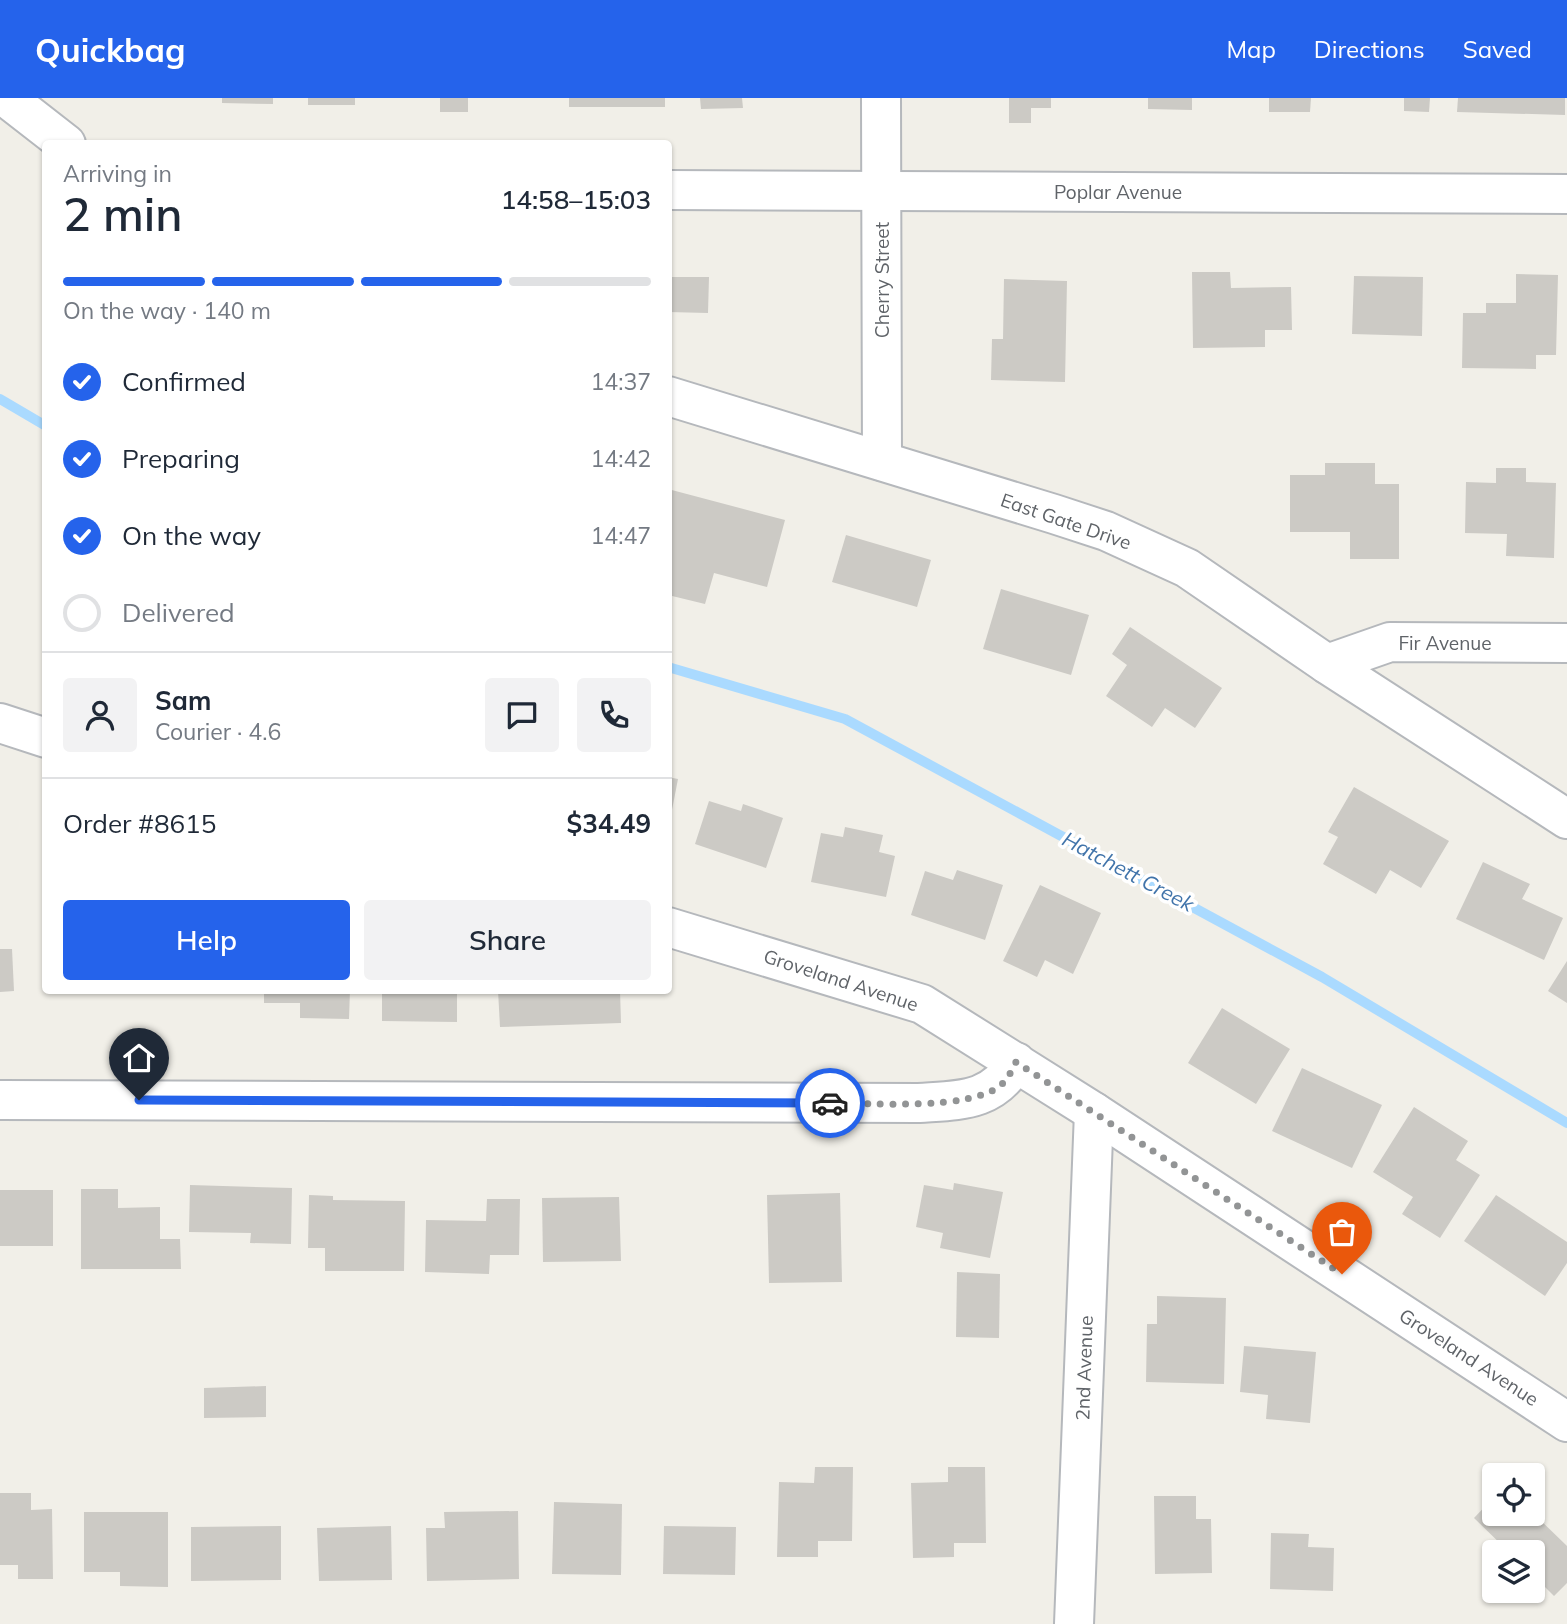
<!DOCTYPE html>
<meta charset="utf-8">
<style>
body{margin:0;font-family:Mulish,sans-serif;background:#f2f2f3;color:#1f2937;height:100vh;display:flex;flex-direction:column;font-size:26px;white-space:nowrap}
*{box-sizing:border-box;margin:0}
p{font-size:23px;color:#747a83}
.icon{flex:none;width:38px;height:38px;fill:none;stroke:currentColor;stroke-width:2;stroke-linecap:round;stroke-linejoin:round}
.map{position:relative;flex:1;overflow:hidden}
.side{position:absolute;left:42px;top:42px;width:630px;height:854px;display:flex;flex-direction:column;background:#fff;border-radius:7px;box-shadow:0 2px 5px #0004}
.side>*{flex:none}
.tools{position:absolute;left:1482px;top:1365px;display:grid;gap:14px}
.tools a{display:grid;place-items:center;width:63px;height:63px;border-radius:7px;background:#fff;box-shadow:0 2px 5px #0004;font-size:35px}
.pin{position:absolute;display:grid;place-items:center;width:60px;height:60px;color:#fff;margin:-72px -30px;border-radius:50% 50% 50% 0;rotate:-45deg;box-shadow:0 0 7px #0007}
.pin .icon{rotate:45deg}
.courier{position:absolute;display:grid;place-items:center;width:70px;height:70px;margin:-35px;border:5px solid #2563eb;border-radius:50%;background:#fff;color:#222;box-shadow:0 2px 9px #0007}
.head em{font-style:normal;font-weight:600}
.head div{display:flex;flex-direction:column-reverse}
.head{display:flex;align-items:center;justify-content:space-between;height:119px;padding:0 21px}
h1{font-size:46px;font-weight:600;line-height:52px}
.bar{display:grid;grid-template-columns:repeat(4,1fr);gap:10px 7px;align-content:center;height:84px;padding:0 21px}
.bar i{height:9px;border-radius:5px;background:#e0e1e3}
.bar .current{background:#2563eb}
.bar p{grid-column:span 4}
.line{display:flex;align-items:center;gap:18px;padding:0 21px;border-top:2px solid #e0e1e3}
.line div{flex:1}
.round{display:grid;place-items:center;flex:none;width:74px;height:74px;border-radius:7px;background:#f2f2f3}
ol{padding:0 21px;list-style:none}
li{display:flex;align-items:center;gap:21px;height:77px}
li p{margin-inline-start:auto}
li .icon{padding:7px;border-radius:50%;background:#2563eb;color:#fff;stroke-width:4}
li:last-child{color:#747a83}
li i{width:38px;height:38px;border:4px solid #e0e1e3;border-radius:50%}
.cta{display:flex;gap:14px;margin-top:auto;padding:14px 21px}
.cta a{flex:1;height:80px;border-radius:7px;background:#2563eb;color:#fff;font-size:28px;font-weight:600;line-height:80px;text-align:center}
.cta a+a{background:#f2f2f3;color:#1f2937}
header{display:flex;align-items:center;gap:42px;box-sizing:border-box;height:98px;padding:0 35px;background:#2563eb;color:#fff}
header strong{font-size:33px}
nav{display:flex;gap:38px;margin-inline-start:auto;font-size:24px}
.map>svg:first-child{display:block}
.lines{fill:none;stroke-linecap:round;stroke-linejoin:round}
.stream{stroke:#aadaff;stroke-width:10}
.building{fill:#cccac5}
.minor-casing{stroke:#b5b8bc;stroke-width:42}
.minor{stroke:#fff;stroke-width:38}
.done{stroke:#929495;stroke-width:7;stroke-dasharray:0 12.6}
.route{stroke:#2563eb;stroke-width:9}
.labels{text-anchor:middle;stroke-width:7;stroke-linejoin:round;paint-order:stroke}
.street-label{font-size:19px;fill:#5f6368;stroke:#fff}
.water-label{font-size:21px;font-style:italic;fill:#4174aa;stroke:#fff}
</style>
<header>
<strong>Quickbag</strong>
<nav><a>Map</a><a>Directions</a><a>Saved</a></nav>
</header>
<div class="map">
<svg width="1567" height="1526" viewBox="0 0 1567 1526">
<rect width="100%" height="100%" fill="#f1efe8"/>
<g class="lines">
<g class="stream">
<polyline points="0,301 46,328"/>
<polyline points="668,569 845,621 1322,879 1567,1025"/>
</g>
</g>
<g class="building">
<polygon points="222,0 273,0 273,6 222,5"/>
<rect x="308" y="0" width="47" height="7"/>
<rect x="440" y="0" width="28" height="14"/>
<rect x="569" y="0" width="96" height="9"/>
<polygon points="700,0 742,0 743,10 701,11"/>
<polygon points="1009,0 1051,0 1051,10 1031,10 1031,25 1009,25"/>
<polygon points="1148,0 1192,0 1192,12 1148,11"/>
<polygon points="1269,0 1311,0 1310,14 1269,14"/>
<polygon points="1404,0 1430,0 1429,14 1404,13"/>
<polygon points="1458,0 1565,0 1565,17 1457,14"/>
<polygon points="1192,174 1230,174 1231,190 1291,189 1292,232 1265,232 1265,249 1193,250"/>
<polygon points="1516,176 1558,177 1556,257 1536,257 1536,271 1462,270 1463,215 1486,215 1486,205 1516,205"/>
<polygon points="1354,178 1423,179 1422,238 1352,236"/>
<polygon points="669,179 709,179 708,215 668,214"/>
<polygon points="1004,181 1067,183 1065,284 991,282 992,241 1003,241"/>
<polygon points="1325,365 1375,365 1375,386 1399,386 1399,461 1350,461 1350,434 1290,434 1290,377 1325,377"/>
<polygon points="1496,370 1526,370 1526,384 1556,385 1554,460 1506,458 1507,436 1465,435 1466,384 1496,385"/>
<polygon points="668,391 785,422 767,489 714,475 705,506 668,497"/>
<polygon points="846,437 931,462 917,509 832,484"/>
<polygon points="1001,491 1089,517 1071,577 983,551"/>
<polygon points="1130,529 1222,590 1195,630 1165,610 1152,629 1106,598 1127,567 1112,556"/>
<polygon points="668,679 678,681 670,722 668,722"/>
<polygon points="1354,689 1449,743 1421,790 1390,772 1376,796 1323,766 1338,739 1328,734"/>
<polygon points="709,703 741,713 743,706 783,720 766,770 695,746"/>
<polygon points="845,729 883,737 879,754 895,758 886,799 811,784 821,735 843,739"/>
<polygon points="1483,764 1530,786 1522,801 1563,820 1544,862 1456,821"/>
<polygon points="957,772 1003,787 985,842 911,817 925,773 953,782"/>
<polygon points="1040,787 1101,815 1073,876 1045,862 1037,879 1003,863"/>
<polygon points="0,851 12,851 14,893 0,894"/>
<polygon points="1567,863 1567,905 1548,893"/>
<polygon points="264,892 350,892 349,921 300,920 300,905 264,905"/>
<polygon points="382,892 457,892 457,924 382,923"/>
<polygon points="498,892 620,892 621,925 500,929"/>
<polygon points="1222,910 1290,951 1256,1006 1188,965"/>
<polygon points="1302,970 1382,1007 1352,1070 1272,1033"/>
<polygon points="1414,1009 1468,1043 1456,1062 1480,1077 1440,1140 1402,1116 1413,1099 1373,1074"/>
<polygon points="954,1085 1003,1094 990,1160 940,1150 943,1135 916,1129 924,1087 953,1092"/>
<polygon points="190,1087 292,1090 291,1146 250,1145 251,1135 189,1134"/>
<polygon points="81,1091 118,1091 118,1110 160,1109 160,1141 180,1141 181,1171 81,1171"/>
<rect x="0" y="1092" width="53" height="56"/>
<polygon points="840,1095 842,1184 769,1185 767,1097"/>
<polygon points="309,1097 333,1098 333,1102 405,1103 404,1173 325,1173 325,1150 308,1150"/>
<polygon points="1496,1097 1567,1144 1567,1165 1545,1198 1464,1143"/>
<polygon points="619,1099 621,1163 543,1164 542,1100"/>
<polygon points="487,1101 520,1101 519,1157 490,1157 489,1176 425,1174 426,1122 486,1123"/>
<polygon points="957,1174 1000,1176 999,1240 956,1239"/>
<polygon points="1157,1198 1226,1200 1224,1286 1146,1284 1147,1226 1157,1226"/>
<polygon points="1244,1248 1316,1254 1310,1325 1266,1321 1268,1297 1240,1294"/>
<polygon points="266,1288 266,1319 204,1320 204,1290"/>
<polygon points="815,1369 853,1369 852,1443 818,1443 818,1459 777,1459 779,1384 814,1385"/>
<polygon points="948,1369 985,1369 986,1445 954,1445 954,1459 913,1460 911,1385 948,1384"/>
<polygon points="0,1395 31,1395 31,1412 52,1411 53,1481 18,1481 18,1467 0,1467"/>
<polygon points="1154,1398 1196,1398 1196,1421 1211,1421 1212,1475 1155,1476"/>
<polygon points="1494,1399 1494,1416 1534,1416 1567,1448 1567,1485 1554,1498 1533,1477 1533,1454 1509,1454 1474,1420"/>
<polygon points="554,1404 622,1406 621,1477 552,1476"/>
<polygon points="518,1413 519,1481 427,1483 426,1430 445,1430 444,1414"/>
<polygon points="84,1414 168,1414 168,1489 120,1488 120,1474 84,1474"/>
<polygon points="281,1428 281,1482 191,1483 191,1429"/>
<polygon points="391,1428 392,1482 319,1483 317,1430"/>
<polygon points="664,1428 736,1429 735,1477 663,1476"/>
<polygon points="1271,1435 1309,1436 1308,1449 1334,1450 1333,1493 1270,1491"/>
</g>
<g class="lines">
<defs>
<g id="minor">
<polyline points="7,0 66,46"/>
<polyline points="881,0 882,363"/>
<polyline points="668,92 1567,96"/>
<polyline points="668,298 1054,416 1106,433 1187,470 1327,566 1567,721"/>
<polyline points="1327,566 1390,544 1567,545"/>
<polyline points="0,625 46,640"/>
<polyline points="668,829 922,906 1094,1014 1567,1324"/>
<path d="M0,1002L919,1005C961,1002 993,1004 1016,964"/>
<polyline points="1074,1526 1094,1014"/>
</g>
</defs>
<use href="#minor" class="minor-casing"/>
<use href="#minor" class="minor"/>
</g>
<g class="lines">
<path class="done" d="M830,1005C870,1005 970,1013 1001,987C1008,981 1012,972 1016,964L1342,1176"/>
<polyline class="route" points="139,1002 830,1005"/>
</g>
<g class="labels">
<g class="street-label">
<text x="1118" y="101">Poplar Avenue</text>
<text transform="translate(882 182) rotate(-90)" y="7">Cherry Street</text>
<text transform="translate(1066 423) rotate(19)" y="7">East Gate Drive</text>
<text x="1445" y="552">Fir Avenue</text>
<text transform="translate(841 882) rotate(18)" y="7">Groveland Avenue</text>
<text transform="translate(1469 1259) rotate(33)" y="7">Groveland Avenue</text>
<text transform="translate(1084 1270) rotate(-88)" y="7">2nd Avenue</text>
</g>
<g class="water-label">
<text transform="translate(1128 774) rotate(28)" y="7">Hatchett Creek</text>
</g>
</g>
</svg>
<div class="tools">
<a><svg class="icon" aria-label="locate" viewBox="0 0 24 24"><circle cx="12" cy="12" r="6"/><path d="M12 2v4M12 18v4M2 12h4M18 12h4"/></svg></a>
<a><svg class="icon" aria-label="layers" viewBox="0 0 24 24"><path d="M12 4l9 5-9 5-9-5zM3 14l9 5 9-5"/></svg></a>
</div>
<div class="pin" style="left:1342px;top:1176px;background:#ea580c"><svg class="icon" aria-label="bag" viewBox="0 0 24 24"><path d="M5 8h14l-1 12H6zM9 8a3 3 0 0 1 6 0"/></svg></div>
<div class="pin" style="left:139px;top:1002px;background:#1f2937"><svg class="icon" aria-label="home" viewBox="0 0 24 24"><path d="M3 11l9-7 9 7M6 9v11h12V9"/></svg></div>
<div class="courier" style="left:830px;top:1005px"><svg class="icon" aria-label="car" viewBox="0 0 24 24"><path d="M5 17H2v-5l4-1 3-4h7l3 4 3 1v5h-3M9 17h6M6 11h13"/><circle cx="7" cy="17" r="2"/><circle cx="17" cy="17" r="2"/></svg></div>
<section class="side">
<div class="head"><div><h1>2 min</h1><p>Arriving in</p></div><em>14:58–15:03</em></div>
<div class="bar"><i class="current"></i><i class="current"></i><i class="current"></i><i></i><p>On the way · 140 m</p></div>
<ol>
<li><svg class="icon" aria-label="check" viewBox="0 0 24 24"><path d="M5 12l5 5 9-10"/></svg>Confirmed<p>14:37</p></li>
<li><svg class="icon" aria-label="check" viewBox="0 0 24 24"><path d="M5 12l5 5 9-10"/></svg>Preparing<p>14:42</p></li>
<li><svg class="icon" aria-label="check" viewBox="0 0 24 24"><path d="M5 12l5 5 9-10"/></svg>On the way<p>14:47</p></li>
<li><i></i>Delivered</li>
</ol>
<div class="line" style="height:126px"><a class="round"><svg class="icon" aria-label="person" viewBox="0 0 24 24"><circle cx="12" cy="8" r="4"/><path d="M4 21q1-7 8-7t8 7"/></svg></a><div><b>Sam</b><p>Courier · 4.6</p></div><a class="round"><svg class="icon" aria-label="chat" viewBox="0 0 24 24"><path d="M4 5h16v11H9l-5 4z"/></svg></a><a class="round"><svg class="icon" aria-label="phone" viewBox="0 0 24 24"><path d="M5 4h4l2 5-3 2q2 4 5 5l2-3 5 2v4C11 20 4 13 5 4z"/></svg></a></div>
<div class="line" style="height:91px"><div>Order #8615</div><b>$34.49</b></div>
<div class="cta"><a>Help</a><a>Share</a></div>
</section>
</div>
